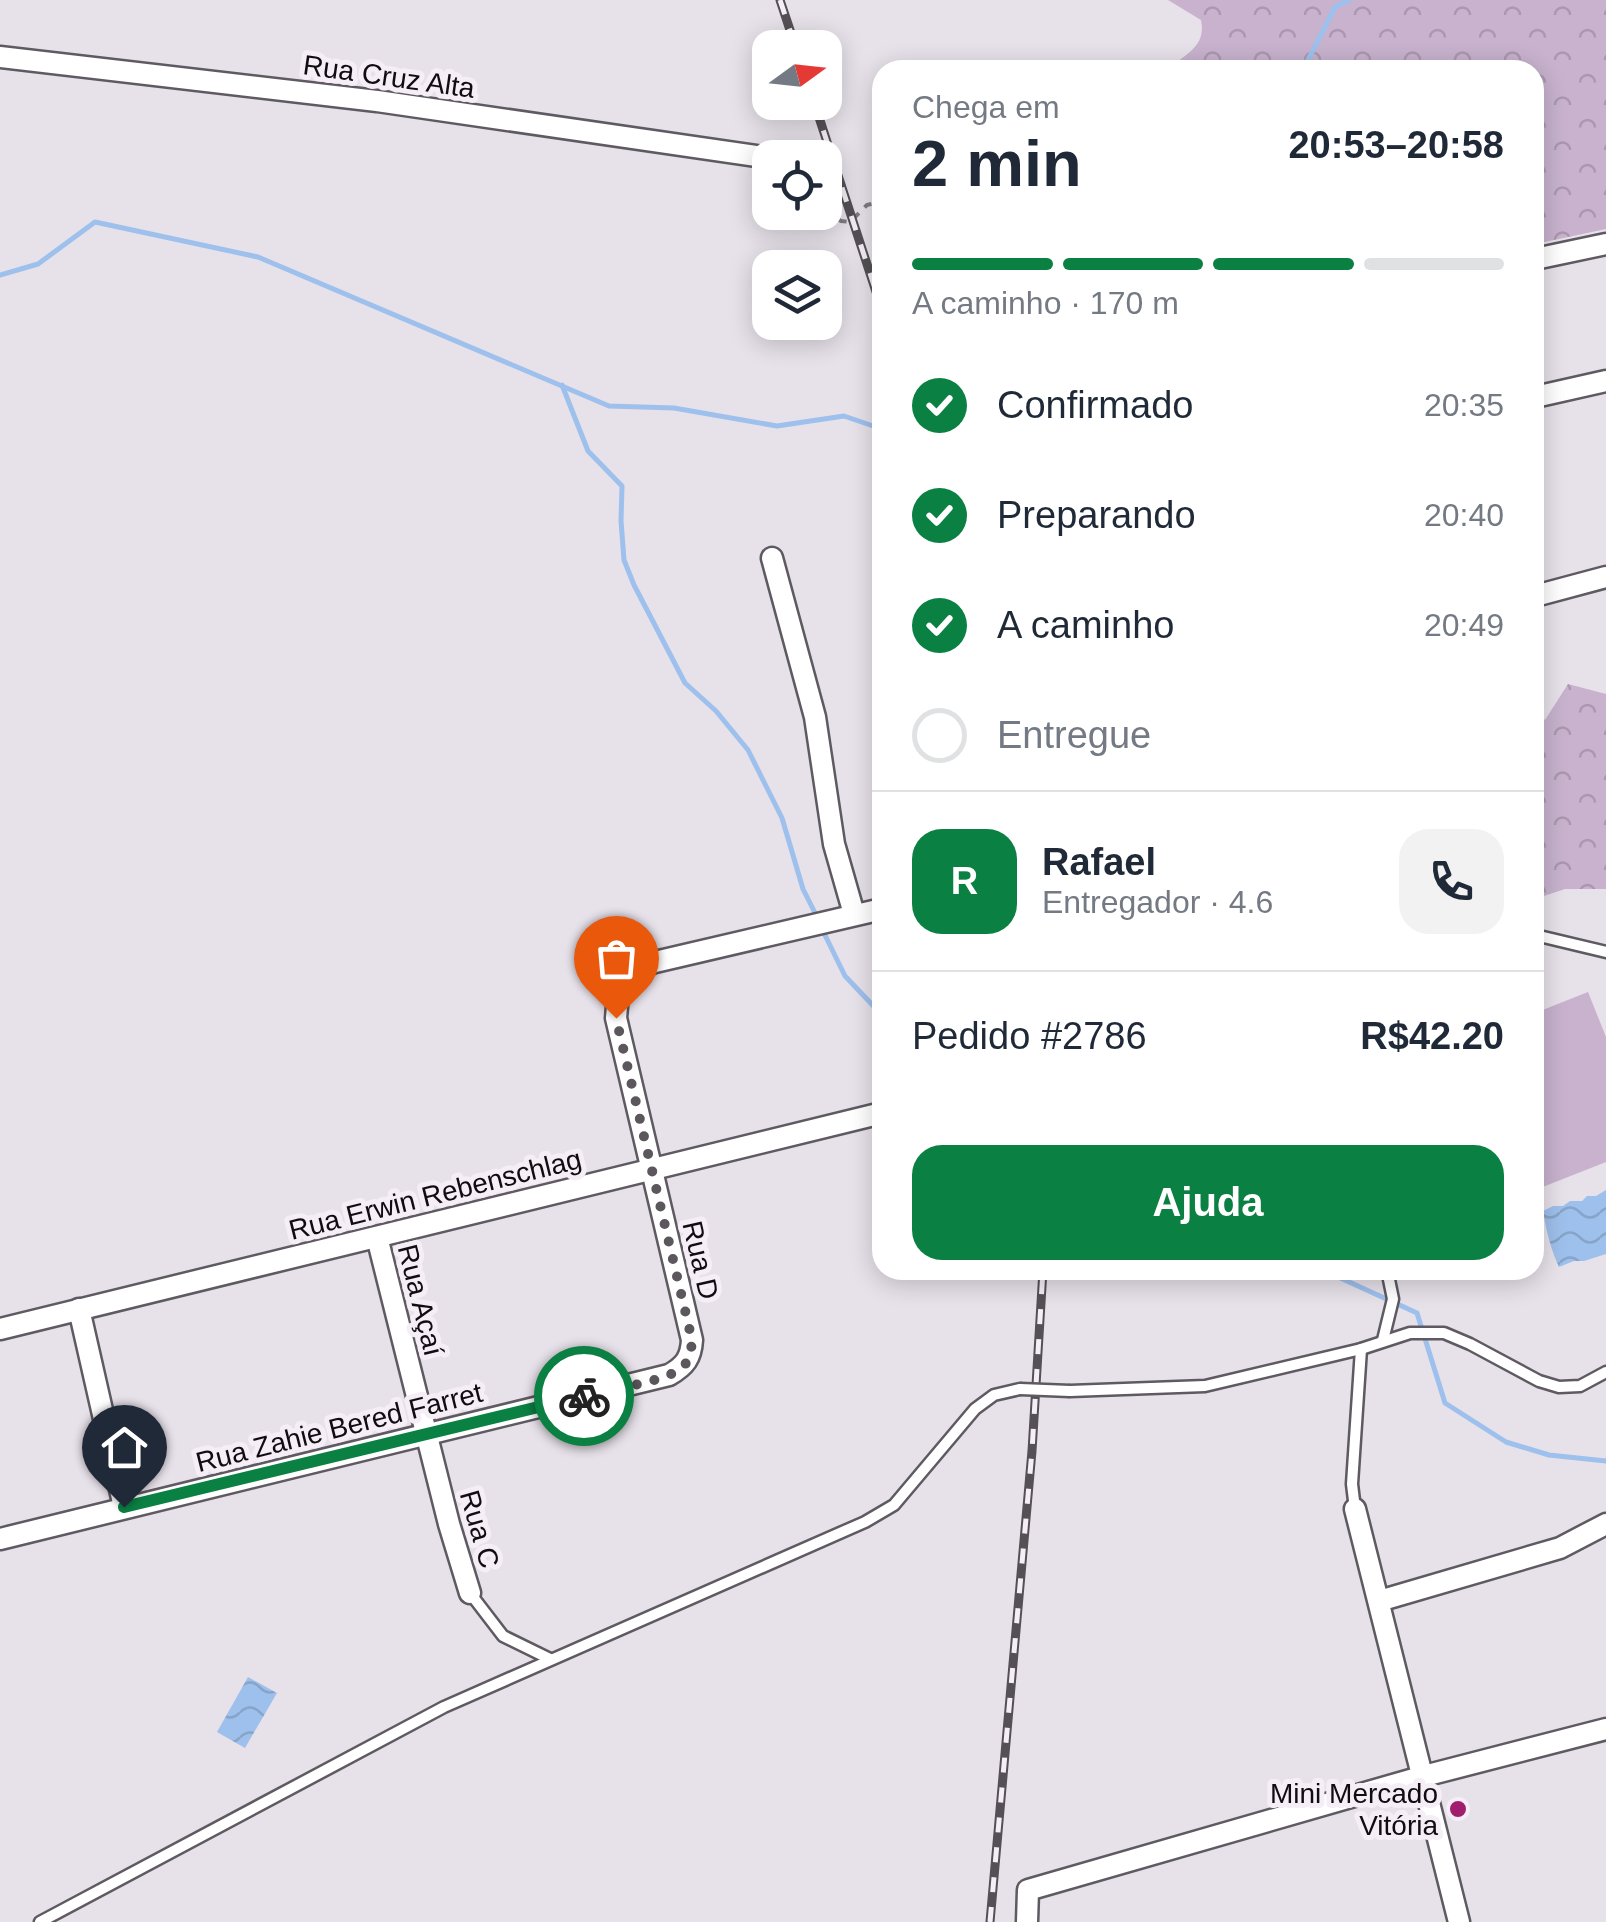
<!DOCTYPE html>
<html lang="pt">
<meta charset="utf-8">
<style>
body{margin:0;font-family:Arial,sans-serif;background:#f2f2f3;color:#1f2937;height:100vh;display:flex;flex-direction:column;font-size:38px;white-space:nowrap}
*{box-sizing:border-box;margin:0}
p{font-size:32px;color:#747a83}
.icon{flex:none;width:55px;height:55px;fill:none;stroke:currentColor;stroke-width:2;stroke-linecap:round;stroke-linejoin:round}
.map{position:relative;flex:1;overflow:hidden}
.drawer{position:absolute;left:872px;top:60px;width:672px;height:1220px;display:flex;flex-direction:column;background:#fff;border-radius:30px;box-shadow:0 5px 25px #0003}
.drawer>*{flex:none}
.needle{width:65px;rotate:75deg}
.buttons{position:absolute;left:752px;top:30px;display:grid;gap:20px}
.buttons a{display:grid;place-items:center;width:90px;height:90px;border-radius:20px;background:#fff;box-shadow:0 5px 25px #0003;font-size:50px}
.pin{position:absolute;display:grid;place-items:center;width:85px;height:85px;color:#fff;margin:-102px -42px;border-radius:50% 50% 50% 0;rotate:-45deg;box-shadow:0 0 10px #0007}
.pin .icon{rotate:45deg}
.courier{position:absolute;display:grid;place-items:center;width:100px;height:100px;margin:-50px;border:8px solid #0b8043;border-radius:50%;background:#fff;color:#222;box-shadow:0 2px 12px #0007}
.overview em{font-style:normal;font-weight:800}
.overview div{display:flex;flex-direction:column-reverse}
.overview{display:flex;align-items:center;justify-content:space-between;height:170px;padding:0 40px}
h1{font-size:65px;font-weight:800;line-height:75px}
.bar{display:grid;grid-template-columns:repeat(4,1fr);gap:15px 10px;align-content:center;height:120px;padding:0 40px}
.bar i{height:12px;border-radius:8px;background:#e0e1e3}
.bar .active{background:#0b8043}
.bar p{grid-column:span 4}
.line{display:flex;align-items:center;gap:25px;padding:0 40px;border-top:2px solid #e0e1e3}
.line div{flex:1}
.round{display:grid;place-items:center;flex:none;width:105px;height:105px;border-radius:30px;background:#f2f2f3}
ol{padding:0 40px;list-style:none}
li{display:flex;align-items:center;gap:30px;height:110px}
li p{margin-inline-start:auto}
li .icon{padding:10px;border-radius:50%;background:#0b8043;color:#fff;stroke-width:4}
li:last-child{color:#747a83}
li i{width:55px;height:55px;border:5px solid #e0e1e3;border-radius:50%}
.cta{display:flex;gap:20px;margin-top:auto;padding:20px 40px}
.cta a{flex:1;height:115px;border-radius:30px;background:#0b8043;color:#fff;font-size:40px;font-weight:800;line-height:115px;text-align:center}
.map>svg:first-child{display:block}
.forest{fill:url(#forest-crowns)}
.garden{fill:#c8b2ce}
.water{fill:url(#water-waves)}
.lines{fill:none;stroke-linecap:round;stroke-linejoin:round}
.stream{stroke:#9ec0ec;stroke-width:5}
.lane-casing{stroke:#5f5a61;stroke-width:15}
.street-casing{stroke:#5f5a61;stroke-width:25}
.path{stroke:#7f7b81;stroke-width:4;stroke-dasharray:8 8;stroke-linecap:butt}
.lane{stroke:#fff;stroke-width:10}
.street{stroke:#fff;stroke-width:20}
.rail-casing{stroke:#545055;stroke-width:9}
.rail{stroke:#f5eef6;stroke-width:5;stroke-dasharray:15;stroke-linecap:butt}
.lane-bridge-casing{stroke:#5f5a61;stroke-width:15;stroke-linecap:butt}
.lane-bridge{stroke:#fff;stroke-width:10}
.done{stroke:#5b575c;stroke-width:10;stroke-dasharray:0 18}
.route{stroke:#0b8043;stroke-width:12}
.poi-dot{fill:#a11e6f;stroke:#f5eef6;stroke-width:4}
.labels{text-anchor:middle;stroke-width:10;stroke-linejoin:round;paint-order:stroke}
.street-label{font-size:28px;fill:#0f0d10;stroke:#f5eef6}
.poi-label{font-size:28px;fill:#0f0d10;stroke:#f5eef6;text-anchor:end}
</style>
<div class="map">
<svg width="1606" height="1922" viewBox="0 0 1606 1922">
<defs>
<pattern id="forest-crowns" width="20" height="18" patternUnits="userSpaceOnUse" patternTransform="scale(2.5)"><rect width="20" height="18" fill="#c8b2ce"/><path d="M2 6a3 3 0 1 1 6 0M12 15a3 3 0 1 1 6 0" fill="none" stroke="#ab98b0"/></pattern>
<pattern id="water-waves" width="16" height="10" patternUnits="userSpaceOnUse" patternTransform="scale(2.5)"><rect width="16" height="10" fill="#9ec0ec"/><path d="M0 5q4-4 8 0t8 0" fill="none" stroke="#87a4c9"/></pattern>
</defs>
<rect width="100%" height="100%" fill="#e7e1e9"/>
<g class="forest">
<path d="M1168,0H1606V229L1535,244V70H1511L1518,62L1483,64L1471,70H1171L1172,66C1189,52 1206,45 1201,20Z"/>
<polygon points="1568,684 1606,694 1606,889 1565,889 1535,899 1535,709 1545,720"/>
</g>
<polygon class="garden" points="1588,992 1606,1037 1606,1162 1535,1190 1535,1013"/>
<g class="water">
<path d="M1606,1190V1254L1584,1261H1574L1559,1267C1551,1250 1546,1230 1543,1211L1553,1206H1563L1570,1201H1582L1587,1196H1596Z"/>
<polygon points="248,1677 277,1693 245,1748 217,1732"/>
</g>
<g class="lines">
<g class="stream">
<polyline points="1303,70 1335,7 1349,0"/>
<polyline points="0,275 38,264 95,222 258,257 609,406 674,408 777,426 844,416 882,429"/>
<polyline points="562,385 588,451 622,486 621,521 624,560 634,585 685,683 716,711 748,750 782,818 803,889 818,919"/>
<polyline points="822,929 845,976 882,1015"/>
<polyline points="1299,1270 1336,1276 1417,1313 1445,1403 1506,1442 1549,1455 1606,1461"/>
</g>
<defs>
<g id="lane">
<polyline points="1535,935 1606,952"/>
<polyline points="1383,1340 1393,1299 1387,1270"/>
<polyline points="1070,1391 1205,1386 1361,1349 1410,1333 1444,1333 1470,1344 1539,1381 1559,1387 1580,1386 1606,1372"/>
<polyline points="1355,1509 1352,1484 1361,1349"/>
<polyline points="470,1593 503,1636 550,1659"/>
<polyline points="40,1922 444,1707 865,1522 894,1505 975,1409 994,1395 1020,1389"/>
</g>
<g id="street">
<polyline points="0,57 377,101 770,158"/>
<polyline points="1535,259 1606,244"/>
<polyline points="1535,397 1606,381"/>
<polyline points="772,558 815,717 834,844 854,914"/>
<polyline points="1535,596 1606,577"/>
<polyline points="377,1237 449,1524 470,1593"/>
<polyline points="79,1309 124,1507"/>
<polyline points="0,1329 882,1113"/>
<polyline points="1355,1509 1459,1922"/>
<path d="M0,1539L669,1375C685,1366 691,1358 692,1340L616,1018L619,984L635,970L655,962L882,909"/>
<polyline points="1379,1601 1560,1548 1606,1524"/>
<polyline points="1027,1922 1028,1890 1424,1776 1606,1729"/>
</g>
</defs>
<use href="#lane" class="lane-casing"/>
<use href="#street" class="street-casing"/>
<polyline class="path" points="825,212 841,221 850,222 867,205 882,201"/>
<use href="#lane" class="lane"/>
<use href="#street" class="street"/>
<defs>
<g id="rail">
<polyline points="780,0 796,48"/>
<polyline points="814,102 882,310"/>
<polyline points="990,1922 1032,1451 1043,1270"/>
</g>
</defs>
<use href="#rail" class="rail-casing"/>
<use href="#rail" class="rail"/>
<defs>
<polyline id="lane-bridge" points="1020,1389 1070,1391"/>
</defs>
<use href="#lane-bridge" class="lane-bridge-casing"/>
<use href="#lane-bridge" class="lane-bridge"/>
</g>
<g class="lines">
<path class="done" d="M584,1396C607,1390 663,1382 680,1369C690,1362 691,1352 692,1340L616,1018"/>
<polyline class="route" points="124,1507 584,1396"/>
</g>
<circle class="poi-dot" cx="1458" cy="1809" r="10"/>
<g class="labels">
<g class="street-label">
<text transform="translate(389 76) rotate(8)" y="10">Rua Cruz Alta</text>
<text transform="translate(435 1194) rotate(-14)" y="10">Rua Erwin Rebenschlag</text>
<text transform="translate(701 1260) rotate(77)" y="10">Rua D</text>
<text transform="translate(421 1300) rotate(76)" y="10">Rua Açaí</text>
<text transform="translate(339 1427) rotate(-14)" y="10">Rua Zahie Bered Farret</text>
<text transform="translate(480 1529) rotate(74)" y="10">Rua C</text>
</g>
<g class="poi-label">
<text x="1438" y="1803">Mini Mercado<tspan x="1438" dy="32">Vitória</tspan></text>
</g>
</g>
</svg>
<div class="buttons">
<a><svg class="needle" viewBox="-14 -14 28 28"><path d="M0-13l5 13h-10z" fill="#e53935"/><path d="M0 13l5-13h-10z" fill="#747a83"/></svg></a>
<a><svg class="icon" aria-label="locate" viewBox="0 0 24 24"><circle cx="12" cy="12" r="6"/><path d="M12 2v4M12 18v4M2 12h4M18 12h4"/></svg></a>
<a><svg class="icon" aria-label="layers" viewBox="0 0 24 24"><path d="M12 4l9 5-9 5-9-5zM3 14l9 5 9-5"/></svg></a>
</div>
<div class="pin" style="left:616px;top:1018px;background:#ea580c"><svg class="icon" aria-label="bag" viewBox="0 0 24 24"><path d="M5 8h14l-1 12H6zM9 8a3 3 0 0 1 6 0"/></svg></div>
<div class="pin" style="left:124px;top:1507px;background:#1f2937"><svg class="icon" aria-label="home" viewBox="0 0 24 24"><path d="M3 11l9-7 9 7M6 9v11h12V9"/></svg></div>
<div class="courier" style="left:584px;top:1396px"><svg class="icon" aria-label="bike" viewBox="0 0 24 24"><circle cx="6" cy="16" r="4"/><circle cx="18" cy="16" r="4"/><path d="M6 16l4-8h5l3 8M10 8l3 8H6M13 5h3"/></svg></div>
<section class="drawer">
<div class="overview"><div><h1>2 min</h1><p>Chega em</p></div><em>20:53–20:58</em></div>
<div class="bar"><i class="active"></i><i class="active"></i><i class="active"></i><i></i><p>A caminho · 170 m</p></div>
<ol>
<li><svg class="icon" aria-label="check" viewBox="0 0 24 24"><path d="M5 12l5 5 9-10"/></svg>Confirmado<p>20:35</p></li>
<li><svg class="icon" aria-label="check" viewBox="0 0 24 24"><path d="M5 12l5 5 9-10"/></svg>Preparando<p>20:40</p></li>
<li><svg class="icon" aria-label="check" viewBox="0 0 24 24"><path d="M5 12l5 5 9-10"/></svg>A caminho<p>20:49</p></li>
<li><i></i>Entregue</li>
</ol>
<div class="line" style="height:180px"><b class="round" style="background:#0b8043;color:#fff">R</b><div><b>Rafael</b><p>Entregador · 4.6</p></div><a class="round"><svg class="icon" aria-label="phone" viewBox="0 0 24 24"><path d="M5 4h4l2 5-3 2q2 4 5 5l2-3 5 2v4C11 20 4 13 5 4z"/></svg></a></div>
<div class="line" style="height:130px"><div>Pedido #2786</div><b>R$42.20</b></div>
<div class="cta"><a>Ajuda</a></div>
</section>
</div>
